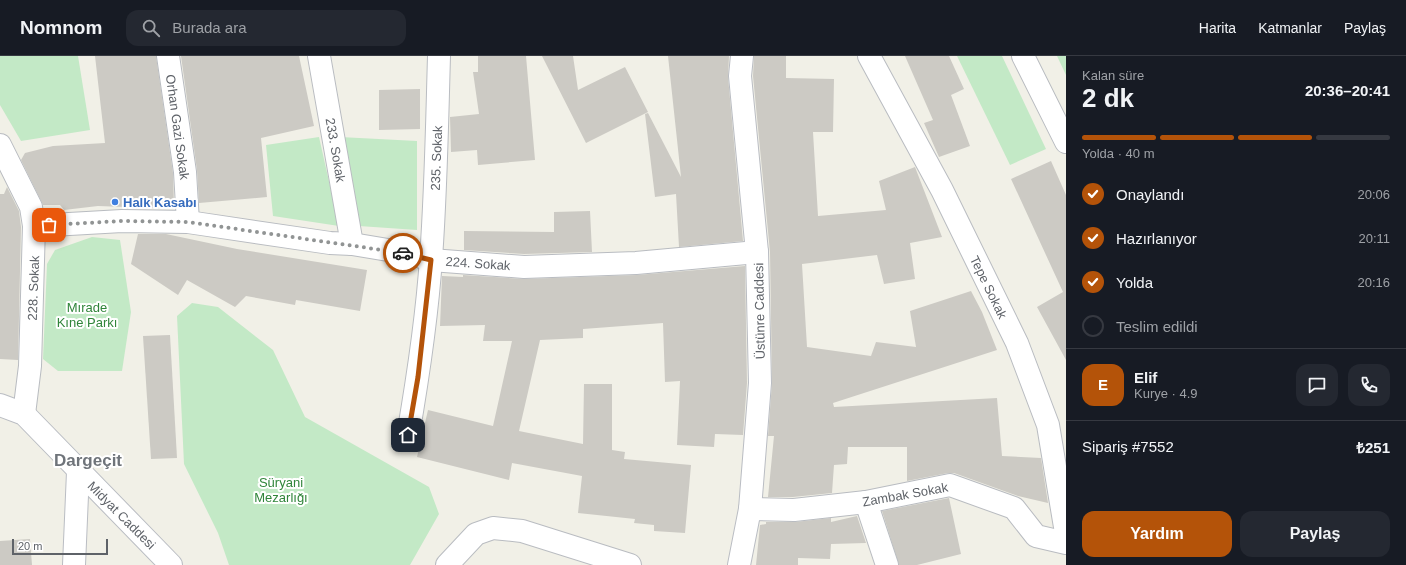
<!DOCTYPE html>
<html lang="tr">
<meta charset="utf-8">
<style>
body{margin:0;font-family:Arial,sans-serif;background:#242831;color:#f1f3f6;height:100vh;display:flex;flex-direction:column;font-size:15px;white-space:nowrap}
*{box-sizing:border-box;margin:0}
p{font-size:13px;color:#9ea1a6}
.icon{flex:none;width:22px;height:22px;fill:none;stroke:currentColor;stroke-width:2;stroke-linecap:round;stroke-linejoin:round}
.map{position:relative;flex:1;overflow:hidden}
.details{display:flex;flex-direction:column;background:#171b24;width:340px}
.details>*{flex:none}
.scale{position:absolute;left:12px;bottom:10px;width:96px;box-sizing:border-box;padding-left:4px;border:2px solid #5e6268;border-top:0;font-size:11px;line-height:14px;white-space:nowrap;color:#5e6268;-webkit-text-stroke:3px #fff;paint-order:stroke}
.pin{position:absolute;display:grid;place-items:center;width:34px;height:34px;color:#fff;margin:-17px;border-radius:8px;box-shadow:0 2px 6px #0006}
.courier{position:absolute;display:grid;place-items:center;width:40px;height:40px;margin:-20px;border:3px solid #b45309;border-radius:50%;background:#fff;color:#222;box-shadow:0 1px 5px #0007}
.overview em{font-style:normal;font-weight:700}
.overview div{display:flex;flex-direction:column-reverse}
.overview{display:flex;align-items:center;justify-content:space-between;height:68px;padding:0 16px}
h1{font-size:26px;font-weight:700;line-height:30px}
.bar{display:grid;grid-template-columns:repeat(4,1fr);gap:6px 4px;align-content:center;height:48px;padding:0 16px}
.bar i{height:5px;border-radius:3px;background:#363941}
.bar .current{background:#b45309}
.bar p{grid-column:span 4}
.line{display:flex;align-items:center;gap:10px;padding:0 16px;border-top:1px solid #363941}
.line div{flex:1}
.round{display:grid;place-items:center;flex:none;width:42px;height:42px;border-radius:12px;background:#242831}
ol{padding:0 16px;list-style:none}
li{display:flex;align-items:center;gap:12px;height:44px}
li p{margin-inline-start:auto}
li .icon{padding:4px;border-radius:50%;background:#b45309;color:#fff;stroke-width:4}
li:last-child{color:#9ea1a6}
li i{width:22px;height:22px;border:2px solid #363941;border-radius:50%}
.button{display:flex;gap:8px;margin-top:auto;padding:8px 16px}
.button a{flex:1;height:46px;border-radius:12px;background:#b45309;color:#fff;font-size:16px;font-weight:700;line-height:46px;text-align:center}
.button a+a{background:#242831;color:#f1f3f6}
header{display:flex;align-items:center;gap:24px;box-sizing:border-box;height:56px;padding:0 20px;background:#171b24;border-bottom:1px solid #363941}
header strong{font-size:19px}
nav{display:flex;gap:22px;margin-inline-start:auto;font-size:14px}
.search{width:280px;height:36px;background:#242831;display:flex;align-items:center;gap:10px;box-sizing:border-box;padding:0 14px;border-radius:12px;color:#9ea1a6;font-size:15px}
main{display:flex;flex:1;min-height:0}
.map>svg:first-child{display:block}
.green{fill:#c3e9c6}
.building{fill:#cccac4}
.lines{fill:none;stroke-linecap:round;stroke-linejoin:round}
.street-casing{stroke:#b9bcc1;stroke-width:24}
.secondary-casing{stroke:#babdc3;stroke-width:24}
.street{stroke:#fff;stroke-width:22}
.secondary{stroke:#fff;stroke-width:22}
.done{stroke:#919494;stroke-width:4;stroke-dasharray:0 7.2}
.route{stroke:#b45309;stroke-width:5}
.shop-dot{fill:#3f7fe0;stroke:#fff;stroke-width:1.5}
.labels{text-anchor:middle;stroke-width:4;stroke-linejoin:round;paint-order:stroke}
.street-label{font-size:13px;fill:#5e6268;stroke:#fff}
.shop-label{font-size:13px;font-weight:bold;fill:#366cbe;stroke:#fff;text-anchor:start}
.park-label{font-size:13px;fill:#30853a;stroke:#fff}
.district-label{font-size:17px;font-weight:bold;fill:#6f747a;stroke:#fff}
</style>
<header>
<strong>Nomnom</strong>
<div class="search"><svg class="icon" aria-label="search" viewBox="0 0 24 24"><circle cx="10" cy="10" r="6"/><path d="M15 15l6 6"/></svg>Burada ara</div>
<nav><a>Harita</a><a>Katmanlar</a><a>Paylaş</a></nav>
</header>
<main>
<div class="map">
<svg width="1066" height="509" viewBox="0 0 1066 509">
<rect width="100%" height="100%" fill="#f1f0e7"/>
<g class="green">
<polygon points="0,0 78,0 90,74 21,85 0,49"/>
<polygon points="957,0 1002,0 1046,93 1010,109"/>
<polygon points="1057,0 1066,0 1066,19"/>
<polygon points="319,81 339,170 273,160 266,89"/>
<polygon points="340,81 417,85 417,174 359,170"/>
<polygon points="92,181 120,184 131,256 122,315 58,315 43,303 47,208 55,194"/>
<polygon points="192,247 218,251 273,294 305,361 429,431 439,458 410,509 229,509 218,477 184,408 177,260"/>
</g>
<g class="building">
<polygon points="95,0 156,0 173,117 174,150 151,152 98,150 64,154 60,149 43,149 21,104 25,97 53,90 105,87"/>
<polygon points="181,0 299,0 314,70 261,82 267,141 199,147 197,114"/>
<polygon points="478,0 526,0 535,104 478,109 477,94 451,96 450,61 479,58 473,16 478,16"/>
<polygon points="542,0 573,0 578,34 625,11 648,56 586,87"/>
<polygon points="668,0 729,0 728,21 743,185 679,191 676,138 655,141 645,58 648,57 681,121"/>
<polygon points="754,0 786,0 786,22 834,23 833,76 813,76 818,160 886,154 879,125 915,111 942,181 910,187 915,223 884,228 877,199 802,208 807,291 871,300 876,286 916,291 910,255 971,235 982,256 997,294 833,347 834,351 997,342 1002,400 1041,402 1048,447 1018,440 954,417 948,417 907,425 907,391 848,391 847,408 834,409 832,437 793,441 768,441 774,380 768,380 772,327 770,196 753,20"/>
<polygon points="905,0 949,0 964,33 951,39 970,90 939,101 924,67 933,64"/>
<polygon points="420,33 420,73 379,74 379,34"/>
<polygon points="1051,105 1066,139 1066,304 1037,251 1063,236 1011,123"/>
<polygon points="7,131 19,155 21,171 18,304 0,303 0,138 4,138"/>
<polygon points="590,155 592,196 524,198 464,194 464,175 554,176 554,156"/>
<polygon points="138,178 166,178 237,193 367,214 360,255 296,244 295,249 246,240 235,251 187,224 178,239 131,208"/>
<polygon points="745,210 747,327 743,379 715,378 714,391 677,389 680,325 665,326 663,267 583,273 583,282 540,284 519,375 583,388 584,328 612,328 612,394 625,396 624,403 691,409 685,477 654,475 654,469 634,467 635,463 578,457 582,420 512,407 509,424 417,401 428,354 493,370 512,285 483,285 485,269 440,270 442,220 463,221 463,219 524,223 637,219"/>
<polygon points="170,279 177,402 151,403 143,280"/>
<polygon points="949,442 961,498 917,509 899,509 882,455"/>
<polygon points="857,460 866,487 831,488 830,503 798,502 798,509 756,509 760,469 766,468 766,466 795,466 831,462 831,466"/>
<polygon points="30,483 32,509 0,509 0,485"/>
</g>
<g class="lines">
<defs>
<g id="street">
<polyline points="168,0 185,116 188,166"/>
<polyline points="319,0 352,188"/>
<polyline points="869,0 942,134 1017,287 1048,369 1066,477"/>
<polyline points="1023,0 1066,86"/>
<polyline points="0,89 31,151 34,170 30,310 24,358"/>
<polyline points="34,170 122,165 188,166 330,187 352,188 412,198 431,204 524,211 636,207 757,196"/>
<path d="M408,379C418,321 427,262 431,202C436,135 437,68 439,0"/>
<polyline points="866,446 887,509"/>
<polyline points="750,453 794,454 866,446 950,429 1014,452 1036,480 1066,487"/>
<polyline points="447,509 476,478 493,472 522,475 630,509"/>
</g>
<g id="secondary">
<polyline points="0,349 24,358 171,509"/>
<polyline points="74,509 78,416"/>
<polyline points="739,509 750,453 760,327 757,196 740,20 742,0"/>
</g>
</defs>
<use href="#street" class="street-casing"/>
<use href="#secondary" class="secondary-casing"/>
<use href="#street" class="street"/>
<use href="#secondary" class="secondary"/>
</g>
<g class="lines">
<polyline class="done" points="49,169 122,165 188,166 403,197"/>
<polyline class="route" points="403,197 431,204 418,321 408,379"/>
</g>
<circle class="shop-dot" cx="115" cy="146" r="4"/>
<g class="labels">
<g class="street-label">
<text transform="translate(178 71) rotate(82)" y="5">Orhan Gazi Sokak</text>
<text transform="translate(336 94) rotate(80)" y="5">233. Sokak</text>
<text transform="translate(436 102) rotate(-88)" y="5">235. Sokak</text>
<text transform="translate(478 207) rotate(4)" y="5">224. Sokak</text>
<text transform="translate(989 231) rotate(64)" y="5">Tepe Sokak</text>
<text transform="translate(33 232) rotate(-88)" y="5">228. Sokak</text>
<text transform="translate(759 255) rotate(-91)" y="5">Üstünre Caddesi</text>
<text transform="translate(905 438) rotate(-10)" y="5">Zambak Sokak</text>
<text transform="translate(122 459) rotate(45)" y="5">Midyat Caddesi</text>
</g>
<g class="shop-label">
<text x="123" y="151">Halk Kasabı</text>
</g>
<g class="park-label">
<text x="87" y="256">Mırade<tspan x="87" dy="15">Kıne Parkı</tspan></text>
<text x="281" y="431">Süryani<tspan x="281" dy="15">Mezarlığı</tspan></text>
</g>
<g class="district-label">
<text x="88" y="410">Dargeçit</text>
</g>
</g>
</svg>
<div class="scale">20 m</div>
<div class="pin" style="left:49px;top:169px;background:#ea580c"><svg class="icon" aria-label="bag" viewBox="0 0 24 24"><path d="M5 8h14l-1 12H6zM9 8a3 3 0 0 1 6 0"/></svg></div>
<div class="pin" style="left:408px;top:379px;background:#1f2937"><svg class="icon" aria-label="home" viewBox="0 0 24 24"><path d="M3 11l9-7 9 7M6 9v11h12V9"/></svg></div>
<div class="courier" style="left:403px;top:197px"><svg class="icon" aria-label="car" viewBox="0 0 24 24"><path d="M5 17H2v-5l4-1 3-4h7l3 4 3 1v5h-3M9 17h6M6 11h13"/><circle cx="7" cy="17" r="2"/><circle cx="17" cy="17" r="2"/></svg></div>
</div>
<section class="details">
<div class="overview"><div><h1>2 dk</h1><p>Kalan süre</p></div><em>20:36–20:41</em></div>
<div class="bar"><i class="current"></i><i class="current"></i><i class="current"></i><i></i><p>Yolda · 40 m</p></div>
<ol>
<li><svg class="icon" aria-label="check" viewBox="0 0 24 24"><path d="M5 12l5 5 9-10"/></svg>Onaylandı<p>20:06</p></li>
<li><svg class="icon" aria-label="check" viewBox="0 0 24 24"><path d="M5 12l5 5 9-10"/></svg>Hazırlanıyor<p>20:11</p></li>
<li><svg class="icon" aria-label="check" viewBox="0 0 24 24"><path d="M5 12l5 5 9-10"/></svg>Yolda<p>20:16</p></li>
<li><i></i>Teslim edildi</li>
</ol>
<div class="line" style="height:72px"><b class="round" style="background:#b45309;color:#fff">E</b><div><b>Elif</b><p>Kurye · 4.9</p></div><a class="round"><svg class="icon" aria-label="chat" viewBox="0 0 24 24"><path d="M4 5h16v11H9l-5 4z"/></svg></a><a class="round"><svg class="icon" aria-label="phone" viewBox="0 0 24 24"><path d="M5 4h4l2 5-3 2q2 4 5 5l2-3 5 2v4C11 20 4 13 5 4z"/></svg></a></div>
<div class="line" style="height:52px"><div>Sipariş #7552</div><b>₺251</b></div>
<div class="button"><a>Yardım</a><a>Paylaş</a></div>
</section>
</main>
